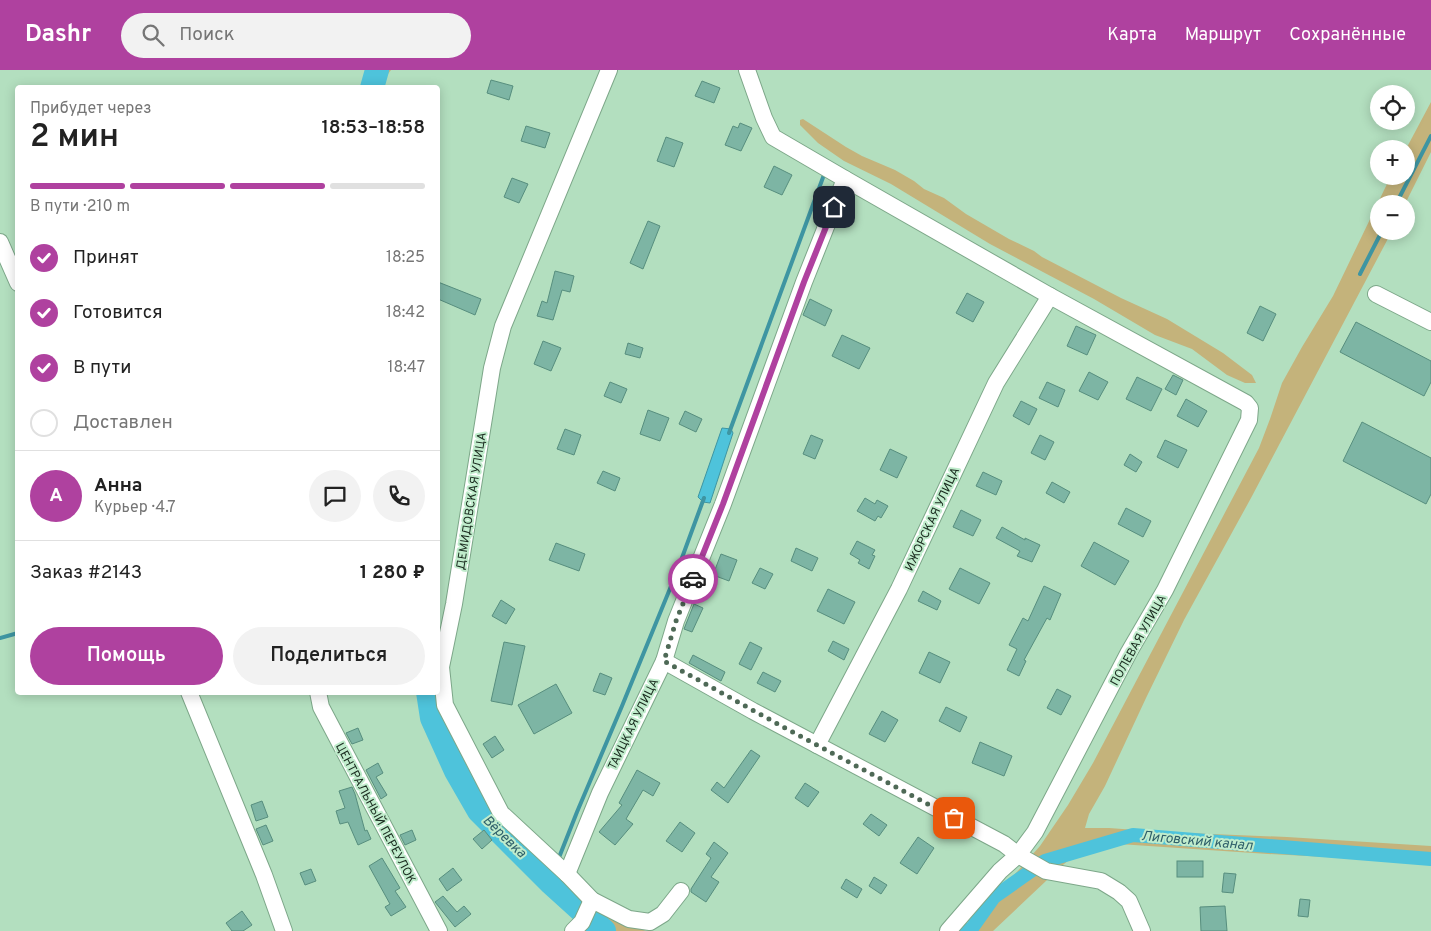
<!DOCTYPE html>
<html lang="ru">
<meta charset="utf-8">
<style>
body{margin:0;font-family:Overpass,sans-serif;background:#f2f2f2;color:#222;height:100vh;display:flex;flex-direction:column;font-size:19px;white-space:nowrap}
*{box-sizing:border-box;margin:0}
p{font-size:16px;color:#767676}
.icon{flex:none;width:28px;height:28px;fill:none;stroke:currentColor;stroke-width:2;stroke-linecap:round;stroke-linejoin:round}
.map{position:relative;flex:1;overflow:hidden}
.sheet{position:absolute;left:15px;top:15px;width:425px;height:610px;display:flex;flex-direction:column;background:#fff;border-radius:5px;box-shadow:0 2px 12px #0003}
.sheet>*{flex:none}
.tools{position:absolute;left:1370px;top:15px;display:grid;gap:10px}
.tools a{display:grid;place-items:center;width:45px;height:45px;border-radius:50%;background:#fff;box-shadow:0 2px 12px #0003;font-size:25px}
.pin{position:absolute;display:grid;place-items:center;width:42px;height:42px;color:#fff;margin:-21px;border-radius:10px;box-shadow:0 2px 8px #0006}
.courier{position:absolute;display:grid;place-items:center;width:50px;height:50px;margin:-25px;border:4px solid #af419f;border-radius:50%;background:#fff;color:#222;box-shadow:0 1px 6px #0007}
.overview em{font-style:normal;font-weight:600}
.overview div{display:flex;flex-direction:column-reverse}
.overview{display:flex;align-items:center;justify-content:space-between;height:85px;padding:0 15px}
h1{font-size:32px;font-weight:600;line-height:38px}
.bar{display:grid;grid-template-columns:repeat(4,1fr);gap:8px 5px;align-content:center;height:60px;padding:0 15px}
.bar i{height:6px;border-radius:4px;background:#e0e0e0}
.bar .selected{background:#af419f}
.bar p{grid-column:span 4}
.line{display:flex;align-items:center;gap:12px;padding:0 15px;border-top:1px solid #e0e0e0}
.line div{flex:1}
.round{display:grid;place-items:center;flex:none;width:52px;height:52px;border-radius:26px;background:#f2f2f2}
ol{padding:0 15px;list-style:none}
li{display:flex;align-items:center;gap:15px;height:55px}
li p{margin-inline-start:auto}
li .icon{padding:5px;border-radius:50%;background:#af419f;color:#fff;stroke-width:4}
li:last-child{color:#767676}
li i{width:28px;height:28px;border:2px solid #e0e0e0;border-radius:50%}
.button{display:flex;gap:10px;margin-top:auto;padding:10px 15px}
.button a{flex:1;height:58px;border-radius:30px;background:#af419f;color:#fff;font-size:20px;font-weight:600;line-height:58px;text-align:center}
.button a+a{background:#f2f2f2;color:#222}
header{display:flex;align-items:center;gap:30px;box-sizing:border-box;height:70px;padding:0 25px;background:#af419f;color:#fff}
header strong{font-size:24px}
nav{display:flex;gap:28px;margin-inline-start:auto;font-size:18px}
.search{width:350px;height:45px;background:#f2f2f2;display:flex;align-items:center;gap:12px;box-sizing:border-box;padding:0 18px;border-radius:28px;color:#767676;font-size:19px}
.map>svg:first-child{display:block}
.green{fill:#c4b37b}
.water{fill:#4ec3db;stroke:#3e95a2}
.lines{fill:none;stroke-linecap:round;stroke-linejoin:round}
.stream{stroke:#3e95a2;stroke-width:4}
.canal{stroke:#4ec3db;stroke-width:14}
.river{stroke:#4ec3db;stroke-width:24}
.building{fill:#7db5a4;stroke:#578e7e}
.minor-casing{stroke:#7da789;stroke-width:18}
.minor{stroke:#fff;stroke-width:16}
.done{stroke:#4e6956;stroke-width:5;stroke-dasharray:0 9}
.route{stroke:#af419f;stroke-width:6}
.labels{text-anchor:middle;stroke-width:4;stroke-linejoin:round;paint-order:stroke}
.street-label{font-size:12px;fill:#18291d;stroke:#c0eccc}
.water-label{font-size:14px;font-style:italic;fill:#2e5f6a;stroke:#c0eccc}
</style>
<header>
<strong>Dashr</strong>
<div class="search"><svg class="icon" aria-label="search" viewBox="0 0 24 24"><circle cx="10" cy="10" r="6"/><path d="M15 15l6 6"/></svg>Поиск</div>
<nav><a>Карта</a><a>Маршрут</a><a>Сохранённые</a></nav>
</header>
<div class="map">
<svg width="1431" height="861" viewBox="0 0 1431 861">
<rect width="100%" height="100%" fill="#b3dfbf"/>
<g class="green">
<polygon points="372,0 391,0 385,8 382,17 368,17"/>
<polygon points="1431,32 1431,82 1405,134 1379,134 1379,161 1392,161 1251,428 1184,550 1146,628 1105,716 1089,744 1085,758 1109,758 1163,762 1287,767 1431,776 1431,794 1383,790 1268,784 1119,774 1074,786 1064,794 993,861 961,861 969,853 988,827 1015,804 1040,776 1068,735 1093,693 1259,378 1270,349 1282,313 1302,277 1333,226 1387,114 1391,106 1406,106 1406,79"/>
<polygon points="803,49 846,77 862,86 895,100 914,111 924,119 944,128 966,144 1009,169 1034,181 1042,187 1121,228 1167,249 1223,283 1252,305 1256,313 1245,313 1227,305 1192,279 1155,265 1094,229 990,174 891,114 844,91 818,73 800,55 800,50"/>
<polygon points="598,839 626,853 646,861 584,861 591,844"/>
</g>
<polygon class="water" points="722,358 731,359 733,363 710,433 703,432 698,427"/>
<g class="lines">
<g class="stream">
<polyline points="1396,134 1431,66"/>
<polyline points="1360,204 1382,161"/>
<polyline points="729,363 825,102"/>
<polyline points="0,568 18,563"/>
<polyline points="558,790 577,742 622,636 676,504 704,428"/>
<polyline points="550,812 555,799"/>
</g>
<polyline class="canal" points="964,861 972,858 994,827 1045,791 1133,765 1431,789"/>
<g class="river">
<polyline points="372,18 377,0"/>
<polyline points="428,622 432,648 456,701 479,741 550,812 604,861"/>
</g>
</g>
<g class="building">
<polygon points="491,10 513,16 509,30 487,23"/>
<polygon points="702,11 720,18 714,33 695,26"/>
<polygon points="740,53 752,58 741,81 725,75 733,56 738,58"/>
<polygon points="526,56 550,63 545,78 521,71"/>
<polygon points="666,67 683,73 674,97 657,91"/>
<polygon points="774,96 792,105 782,125 764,117"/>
<polygon points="512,108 528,114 519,133 504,127"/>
<polygon points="648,151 660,156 643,199 630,193"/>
<polygon points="555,201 574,206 570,222 562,220 553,250 537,246 542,231 547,233"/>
<polygon points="438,212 481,229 475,245 438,229"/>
<polygon points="967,223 984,232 973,252 956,243"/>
<polygon points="810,229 832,240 825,256 803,245"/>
<polygon points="1260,236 1276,244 1263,271 1247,263"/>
<polygon points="1356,252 1431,291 1431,312 1424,326 1340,282"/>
<polygon points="1076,256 1096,265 1087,285 1067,276"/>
<polygon points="842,265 870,278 859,299 832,286"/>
<polygon points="543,271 561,278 551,301 534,294"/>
<polygon points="628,273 643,278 640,288 625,284"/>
<polygon points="1089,302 1108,312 1098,330 1079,321"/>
<polygon points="1173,305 1183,310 1176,325 1165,319"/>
<polygon points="1137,307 1162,319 1151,341 1126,329"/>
<polygon points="610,312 627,319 621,333 604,326"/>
<polygon points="1047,312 1065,320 1058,337 1039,328"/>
<polygon points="1186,329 1207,341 1198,357 1177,346"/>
<polygon points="1021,331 1037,339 1029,355 1013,346"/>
<polygon points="648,340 669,348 660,371 640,364"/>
<polygon points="685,341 702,349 696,362 679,354"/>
<polygon points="1362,352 1431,388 1431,424 1426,434 1343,391"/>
<polygon points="565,359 581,365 574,385 557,379"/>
<polygon points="811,365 823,370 815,389 803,384"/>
<polygon points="1040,365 1054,372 1045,390 1031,383"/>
<polygon points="1165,370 1187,380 1178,398 1157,387"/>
<polygon points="890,379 907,387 897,408 880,400"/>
<polygon points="1130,384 1142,392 1136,402 1124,395"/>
<polygon points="603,401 620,408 615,421 597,413"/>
<polygon points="983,402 1002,411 996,425 976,416"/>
<polygon points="1052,412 1070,422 1064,433 1046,423"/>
<polygon points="865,428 875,434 877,430 888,436 881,448 878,446 875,451 857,441"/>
<polygon points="1126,438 1151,451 1143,467 1118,454"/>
<polygon points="961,440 981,450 973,466 953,457"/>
<polygon points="1002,457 1025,470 1025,468 1040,475 1032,492 1017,486 1020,481 996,468"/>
<polygon points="857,471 875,480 872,485 875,486 869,499 858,493 860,490 850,484"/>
<polygon points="1094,472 1129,491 1115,515 1081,496"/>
<polygon points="556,473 585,484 579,501 549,490"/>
<polygon points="796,478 818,488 812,501 791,491"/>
<polygon points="721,484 737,490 729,511 713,505"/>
<polygon points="760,498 773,504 765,519 752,513"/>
<polygon points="960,498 990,513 979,534 949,519"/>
<polygon points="1044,516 1061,524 1050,550 1047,548 1024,590 1026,591 1019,606 1007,600 1017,579 1009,575 1023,548 1028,551"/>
<polygon points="828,519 855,532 844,554 817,541"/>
<polygon points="923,521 941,531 937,540 918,531"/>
<polygon points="501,530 515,539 506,554 492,546"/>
<polygon points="694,534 703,538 692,562 684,559"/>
<polygon points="833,571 849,579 844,590 828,581"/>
<polygon points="504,572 525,576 512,635 491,631"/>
<polygon points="750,572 762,578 751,600 739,594"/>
<polygon points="929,582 950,592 940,613 919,603"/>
<polygon points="693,585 725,602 721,611 689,593"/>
<polygon points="763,602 781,611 775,622 757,613"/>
<polygon points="600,603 612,608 605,625 593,621"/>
<polygon points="556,614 572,643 534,664 518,635"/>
<polygon points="1057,619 1071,626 1061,645 1047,638"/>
<polygon points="946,637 967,647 960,662 939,651"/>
<polygon points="882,641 898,650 885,672 869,664"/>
<polygon points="358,658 363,670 352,674 346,663"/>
<polygon points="495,666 504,680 492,688 483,674"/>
<polygon points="980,672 1012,686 1004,706 972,693"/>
<polygon points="751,680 760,686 728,733 711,720 717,712 724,718"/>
<polygon points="378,693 383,703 376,707 387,725 381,729 366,700"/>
<polygon points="637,700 660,713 653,726 643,720 626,749 633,754 615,775 599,762 622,735 619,733"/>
<polygon points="805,713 819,722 808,737 795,728"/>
<polygon points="352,717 355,724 365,761 367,760 371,769 358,775 348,752 340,754 336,741 345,738 339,721"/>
<polygon points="262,731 268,747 256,751 251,735"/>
<polygon points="871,744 887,755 879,766 863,754"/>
<polygon points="680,752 695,763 682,782 666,771"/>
<polygon points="266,755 273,771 263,775 256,759"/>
<polygon points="412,760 416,770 405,775 400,765"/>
<polygon points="484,760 492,770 482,779 473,769"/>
<polygon points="918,767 934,778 917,804 900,793"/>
<polygon points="714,772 728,783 711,807 719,812 706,832 691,822 691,819 711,788 706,784"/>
<polygon points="382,788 400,818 395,821 406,837 391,846 385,837 390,834 369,796"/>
<rect x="1177" y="791" width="26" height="16"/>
<polygon points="453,798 462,810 447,821 439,809"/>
<polygon points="311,799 316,811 305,815 300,803"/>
<polygon points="1224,803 1236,804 1233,823 1222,822"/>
<polygon points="874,807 887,815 881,824 869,816"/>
<polygon points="846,809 862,819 857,828 841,818"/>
<polygon points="443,826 457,842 464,836 471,844 455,857 435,832"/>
<polygon points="1300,829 1310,830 1308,847 1298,846"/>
<polygon points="1225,836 1227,861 1201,861 1200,837"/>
<polygon points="242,841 252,855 243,861 232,861 226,853"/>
</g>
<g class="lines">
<defs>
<g id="minor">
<polyline points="609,0 503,256 492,298 454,534 441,597 445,635 501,743 567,804 592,830 629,849 650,852 663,844 681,821"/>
<polyline points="747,0 764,48 773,67 845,109 1050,226 1246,333 1250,338 1249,350 1165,520 1129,582 1035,762 1018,785 1000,801 948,861"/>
<polyline points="0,172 18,213"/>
<polyline points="1376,224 1431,252"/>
<polyline points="664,591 753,641 1004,774 1018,785 1046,801 1101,811 1119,822 1129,831 1142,861"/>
<polyline points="189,622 264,805 284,861"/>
<polyline points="318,622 321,637 439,861"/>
<polyline points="817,675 899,519 996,313 1050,226"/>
<polyline points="567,804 600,723 664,591 676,551 723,434 804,212 845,109"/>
<polyline points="573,861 582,852 592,830"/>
</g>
</defs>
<use href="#minor" class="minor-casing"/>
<use href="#minor" class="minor"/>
</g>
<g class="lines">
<polyline class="done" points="693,509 676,551 664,591 785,658 954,748"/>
<polyline class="route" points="693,509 723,434 804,212 834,137"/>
</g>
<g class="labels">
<g class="street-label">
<text transform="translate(471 431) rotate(-81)" y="4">ДЕМИДОВСКАЯ УЛИЦА</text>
<text transform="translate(932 449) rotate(-65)" y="4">ИЖОРСКАЯ УЛИЦА</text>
<text transform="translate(1138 570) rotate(-61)" y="4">ПОЛЕВАЯ УЛИЦА</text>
<text transform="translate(633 654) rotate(-64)" y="4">ТАИЦКАЯ УЛИЦА</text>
<text transform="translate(376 743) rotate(62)" y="4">ЦЕНТРАЛЬНЫЙ ПЕРЕУЛОК</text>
</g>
<g class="water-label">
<text transform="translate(505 766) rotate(44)" y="5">Вёревка</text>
<text transform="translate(1197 770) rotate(5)" y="5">Лиговский канал</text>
</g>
</g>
</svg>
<div class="tools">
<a><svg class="icon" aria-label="locate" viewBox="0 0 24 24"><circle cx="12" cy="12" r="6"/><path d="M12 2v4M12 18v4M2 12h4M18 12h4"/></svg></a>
<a>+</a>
<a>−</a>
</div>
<div class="pin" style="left:954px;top:748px;background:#ea580c"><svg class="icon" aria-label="bag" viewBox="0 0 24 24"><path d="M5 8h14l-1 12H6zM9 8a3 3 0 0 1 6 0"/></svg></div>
<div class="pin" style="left:834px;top:137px;background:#1f2937"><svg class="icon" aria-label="home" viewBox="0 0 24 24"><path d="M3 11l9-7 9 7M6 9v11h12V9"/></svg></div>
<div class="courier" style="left:693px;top:509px"><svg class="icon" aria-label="car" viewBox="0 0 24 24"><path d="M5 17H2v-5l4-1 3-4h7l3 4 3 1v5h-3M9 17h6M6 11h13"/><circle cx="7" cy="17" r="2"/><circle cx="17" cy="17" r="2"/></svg></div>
<section class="sheet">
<div class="overview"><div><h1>2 мин</h1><p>Прибудет через</p></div><em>18:53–18:58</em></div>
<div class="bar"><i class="selected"></i><i class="selected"></i><i class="selected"></i><i></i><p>В пути · 210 m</p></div>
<ol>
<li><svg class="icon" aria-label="check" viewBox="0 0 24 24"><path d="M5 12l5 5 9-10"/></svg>Принят<p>18:25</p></li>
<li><svg class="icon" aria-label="check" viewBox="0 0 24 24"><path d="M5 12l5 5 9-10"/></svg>Готовится<p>18:42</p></li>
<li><svg class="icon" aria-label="check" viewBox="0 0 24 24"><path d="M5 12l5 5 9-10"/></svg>В пути<p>18:47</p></li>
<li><i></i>Доставлен</li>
</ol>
<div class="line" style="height:90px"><b class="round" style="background:#af419f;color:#fff">А</b><div><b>Анна</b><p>Курьер · 4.7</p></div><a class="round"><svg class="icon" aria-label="chat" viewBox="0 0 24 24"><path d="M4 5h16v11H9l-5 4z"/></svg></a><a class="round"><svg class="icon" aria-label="phone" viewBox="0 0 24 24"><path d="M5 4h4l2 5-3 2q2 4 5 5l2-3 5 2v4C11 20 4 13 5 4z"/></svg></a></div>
<div class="line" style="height:65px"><div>Заказ #2143</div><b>1 280 ₽</b></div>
<div class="button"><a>Помощь</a><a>Поделиться</a></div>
</section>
</div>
